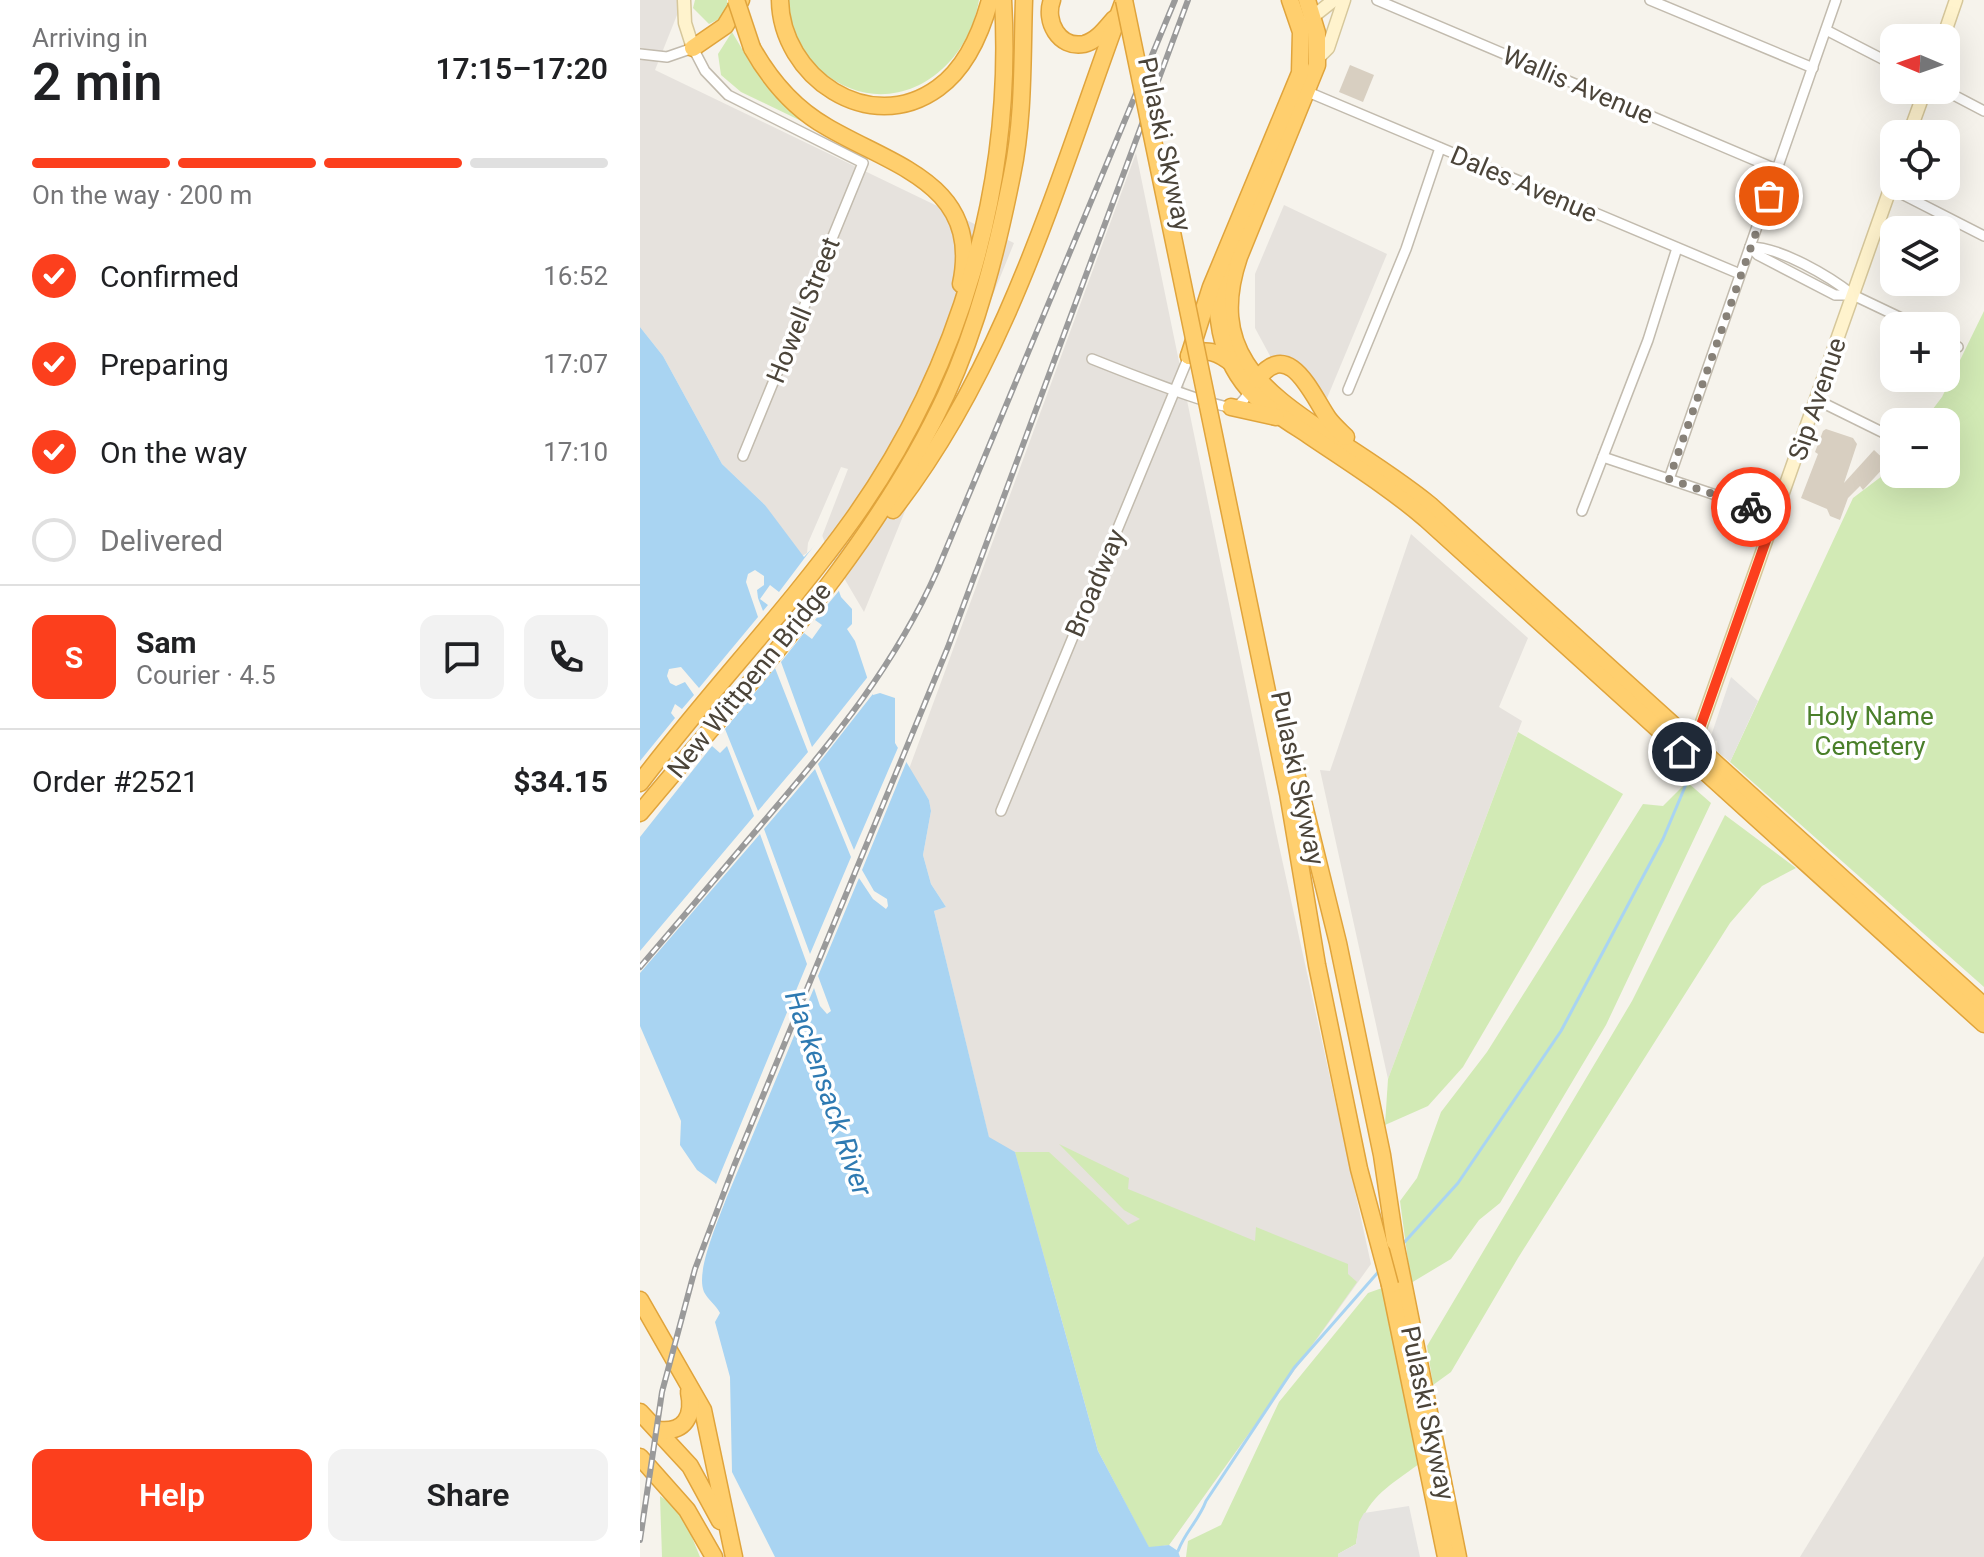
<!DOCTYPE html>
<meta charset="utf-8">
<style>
body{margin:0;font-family:Roboto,sans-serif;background:#f2f2f2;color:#202124;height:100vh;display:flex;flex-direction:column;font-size:30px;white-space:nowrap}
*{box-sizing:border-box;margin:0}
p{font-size:26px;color:#757577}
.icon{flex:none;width:44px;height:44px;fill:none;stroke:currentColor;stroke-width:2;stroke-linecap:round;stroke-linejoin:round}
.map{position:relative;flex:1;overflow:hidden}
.details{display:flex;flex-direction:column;background:#fff;width:640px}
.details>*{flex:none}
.needle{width:52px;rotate:272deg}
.fabs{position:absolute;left:1240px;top:24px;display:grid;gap:16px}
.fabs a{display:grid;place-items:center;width:80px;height:80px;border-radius:16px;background:#fff;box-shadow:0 8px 32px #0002;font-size:40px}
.pin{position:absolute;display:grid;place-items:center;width:68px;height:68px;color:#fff;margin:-34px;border:4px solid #fff;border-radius:50%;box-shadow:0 2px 8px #0007}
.courier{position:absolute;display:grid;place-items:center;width:80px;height:80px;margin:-40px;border:6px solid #fc3f1d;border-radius:50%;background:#fff;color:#222;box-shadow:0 2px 10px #0007}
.head em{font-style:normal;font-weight:600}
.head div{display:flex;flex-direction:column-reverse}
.head{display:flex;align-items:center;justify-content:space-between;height:136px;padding:0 32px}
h1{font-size:52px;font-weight:600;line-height:60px}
.bar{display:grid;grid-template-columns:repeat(4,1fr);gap:12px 8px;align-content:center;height:96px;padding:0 32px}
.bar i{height:10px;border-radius:6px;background:#e0e0e0}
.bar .active{background:#fc3f1d}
.bar p{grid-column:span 4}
.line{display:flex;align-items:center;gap:20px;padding:0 32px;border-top:2px solid #e0e0e0}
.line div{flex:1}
.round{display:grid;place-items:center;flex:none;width:84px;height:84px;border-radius:16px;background:#f2f2f2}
ol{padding:0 32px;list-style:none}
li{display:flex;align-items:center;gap:24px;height:88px}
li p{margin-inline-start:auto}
li .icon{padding:8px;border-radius:50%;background:#fc3f1d;color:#fff;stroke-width:4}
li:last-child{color:#757577}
li i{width:44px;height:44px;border:4px solid #e0e0e0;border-radius:50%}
.action{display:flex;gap:16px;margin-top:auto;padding:16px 32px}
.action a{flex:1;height:92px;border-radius:16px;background:#fc3f1d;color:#fff;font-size:32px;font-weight:600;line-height:92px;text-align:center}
.action a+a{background:#f2f2f2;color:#202124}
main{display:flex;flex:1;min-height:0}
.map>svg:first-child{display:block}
.industrial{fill:#e6e2dd}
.green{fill:#d2eab5}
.parking{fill:#e5e3e0}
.water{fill:#a9d4f2}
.pier{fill:#f6f3ec;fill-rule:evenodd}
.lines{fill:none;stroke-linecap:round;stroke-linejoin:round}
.stream{stroke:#a9d4f2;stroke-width:3}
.building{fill:#d8cfc1}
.street-casing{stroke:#c2bbae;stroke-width:12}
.secondary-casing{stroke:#d6c79b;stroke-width:15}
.highway-casing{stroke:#e0a43c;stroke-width:19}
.street{stroke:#fff;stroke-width:9}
.secondary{stroke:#fff3cd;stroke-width:12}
.highway{stroke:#ffcf6e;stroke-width:16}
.rail-casing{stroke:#9a9a9a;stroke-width:6}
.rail{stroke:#fff;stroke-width:3;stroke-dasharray:9;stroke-linecap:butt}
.highway-bridge-casing{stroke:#e0a43c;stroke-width:19;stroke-linecap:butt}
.highway-bridge{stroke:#ffcf6e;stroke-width:16}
.done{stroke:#878178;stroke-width:8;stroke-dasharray:0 14.4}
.route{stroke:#fc3f1d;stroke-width:10}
.labels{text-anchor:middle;stroke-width:7;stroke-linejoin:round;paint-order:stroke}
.street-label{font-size:26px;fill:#4b4439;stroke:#fff}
.park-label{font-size:26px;fill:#4a7f2a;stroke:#fff}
.water-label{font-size:28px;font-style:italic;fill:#2e7ab2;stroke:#fff}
</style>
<main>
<section class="details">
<div class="head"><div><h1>2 min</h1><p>Arriving in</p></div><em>17:15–17:20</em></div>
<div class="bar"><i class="active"></i><i class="active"></i><i class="active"></i><i></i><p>On the way · 200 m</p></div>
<ol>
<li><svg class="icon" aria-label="check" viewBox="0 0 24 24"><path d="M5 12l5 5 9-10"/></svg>Confirmed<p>16:52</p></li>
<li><svg class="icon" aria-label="check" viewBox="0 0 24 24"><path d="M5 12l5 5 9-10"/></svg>Preparing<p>17:07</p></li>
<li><svg class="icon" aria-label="check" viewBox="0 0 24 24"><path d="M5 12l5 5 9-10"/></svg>On the way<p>17:10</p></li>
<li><i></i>Delivered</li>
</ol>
<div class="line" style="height:144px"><b class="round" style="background:#fc3f1d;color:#fff">S</b><div><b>Sam</b><p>Courier · 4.5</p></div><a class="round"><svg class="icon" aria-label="chat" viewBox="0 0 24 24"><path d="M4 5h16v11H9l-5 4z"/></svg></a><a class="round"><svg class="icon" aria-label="phone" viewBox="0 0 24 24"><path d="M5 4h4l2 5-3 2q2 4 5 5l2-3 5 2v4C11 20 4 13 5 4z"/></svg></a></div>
<div class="line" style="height:104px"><div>Order #2521</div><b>$34.15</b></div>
<div class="action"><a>Help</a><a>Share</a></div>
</section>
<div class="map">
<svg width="1344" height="1557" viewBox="0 0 1344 1557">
<rect width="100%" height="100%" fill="#f6f3ec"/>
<g class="industrial">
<polygon points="0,0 43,0 15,70 374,243 224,612 181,539 208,469 201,467 168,543 167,553 159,558 125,505 82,464 23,356 0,327"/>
<polygon points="496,153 636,832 731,1264 529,1545 349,1138 294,911 306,907 291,884 283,855 291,811 289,800 269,769"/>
<polygon points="644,205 747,254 685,403 636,367 615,328 615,274"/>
<polygon points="771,534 888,638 859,707 882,721 748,1079 680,770 690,771"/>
<polygon points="1344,1256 1344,1557 1160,1557"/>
</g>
<g class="green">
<polygon points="55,0 87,0 89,14 69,24 53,8"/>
<path d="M147,0H339C326,77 246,126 180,70C169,60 156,45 151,30C148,21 148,10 147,0Z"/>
<polygon points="92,32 111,64 140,99 184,132 101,92 81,75 78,54"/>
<polygon points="1344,311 1344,987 1090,762 1213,498 1246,473 1254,462 1254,474 1306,474 1306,422 1283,422 1302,397"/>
<polygon points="878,732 983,794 823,1067 788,1106 745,1125 748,1079"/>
<polygon points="1047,782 1071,803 966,1025 860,1203 839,1220 811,1259 771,1283 760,1201 777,1178 801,1112 847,1052 1003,804 1023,806"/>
<polygon points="1085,815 1156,868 1122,886 1090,923 878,1258 811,1372 793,1385 787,1346 992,1001"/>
<polygon points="419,1144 489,1178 488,1189 615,1241 616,1227 708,1264 708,1274 717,1282 529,1545 509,1548 458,1451 375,1152 409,1152 488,1225 500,1219 484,1210"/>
<path d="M742,1288L779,1464C745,1489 722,1500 716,1544L698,1554V1557H546L548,1541L581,1525L639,1402L728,1293Z"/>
<polygon points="20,1496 41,1510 60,1557 22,1557"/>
</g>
<g class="parking">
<polygon points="1091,677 1118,701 1090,762 1078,752 1077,741 1070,739"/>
<polygon points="769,1506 780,1557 698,1557 698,1554 716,1544 719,1522 724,1513"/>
</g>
<path class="water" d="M0,327L23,356L82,464L125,505L164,557L181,539L201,597L212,609V624L207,629L215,641L233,695L240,693L255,698V743L289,800L291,811L283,855L291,884L306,907L294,911L349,1137L375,1152L458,1451L509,1547L529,1545L538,1551L540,1557H135L92,1472L90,1377L75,1322L80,1313C76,1305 68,1300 64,1292C55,1271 79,1220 86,1198L75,1183L57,1170L40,1145L41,1121L0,1026Z"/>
<path class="pier" d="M182,535L202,587L175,620L182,625L172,639L164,633L141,662L172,747L230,674L236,690L178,764L214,850L260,743L268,758L222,870L234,891L247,899L248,906L246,909L233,899L219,878L178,976L191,1011L187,1014L180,1006L174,988L74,1228L58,1275L60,1263L82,1199L74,1189L167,964L120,834L0,973V951L114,816L87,746L80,753L72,746L0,837V761L35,718L31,713L35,704L42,709L54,695L45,682L36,686L30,683L27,676L29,669L41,667L59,688L118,617L106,582L108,574L115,570L124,576V585L117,590L118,598L123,611L128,605L120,599L130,585L139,592ZM135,668L168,752L118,811L85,729ZM175,769L211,857L170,954L124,829Z"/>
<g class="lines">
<g class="stream">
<polyline points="761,1246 818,1183 921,1031 1023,839 1047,782"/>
<path d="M538,1551C545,1532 559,1520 566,1501L654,1368L740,1270"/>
</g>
</g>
<g class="building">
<polygon points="710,65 734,75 723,102 699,92"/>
<polygon points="1186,429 1213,438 1217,444 1204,483 1234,450 1248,463 1223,490 1220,486 1208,498 1200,520 1190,516 1187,509 1161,498 1178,454 1175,452 1183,431"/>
</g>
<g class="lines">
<defs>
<g id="street">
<polyline points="737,0 1138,170"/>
<polyline points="1010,0 1173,68"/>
<polyline points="1186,30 1254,65"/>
<polyline points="0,54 27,57 53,48 65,71 88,95 223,163 103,456"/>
<polyline points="1304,90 1344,111"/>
<polyline points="668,92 1100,274"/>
<polyline points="1250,188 1344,236"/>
<polyline points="1110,247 1118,255 1195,295 1213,295 1278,326"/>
<path d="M1110,247C1140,247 1189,276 1213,295"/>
<polyline points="1306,340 1318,347"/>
<path d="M452,359C472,367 580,410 594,407C602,405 606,396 611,390"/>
<polyline points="708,390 766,249 800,148"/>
<polyline points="1177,400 1254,438"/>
<polyline points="963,457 1135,515"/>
<polyline points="1029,479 1196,0"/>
<polyline points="942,511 1008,340 1037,248"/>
<polyline points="361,811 549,356"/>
</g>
<g id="secondary">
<polyline points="44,0 45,23 53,48"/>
<polyline points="666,22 694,0"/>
<polyline points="1303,38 1316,0"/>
<polyline points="678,58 688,48 704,0"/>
<polyline points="1269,134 1285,90"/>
<polyline points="1047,746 1060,728 1254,178"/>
</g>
<g id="highway">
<path d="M140,0C141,76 229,138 298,88C326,68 341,33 350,0"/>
<path d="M412,0C404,21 419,49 444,44C457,41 466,28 474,19"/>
<path d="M667,0L677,33V65L599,257C568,349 619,389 689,435C723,457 758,479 790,505L1344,1006"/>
<polyline points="53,48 85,26 101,0"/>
<path d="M112,48C130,80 155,109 187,127C253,166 342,184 321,284"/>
<path d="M584,258C570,305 579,361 615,396C631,412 652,424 670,436C710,463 750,488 786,519L1344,1024"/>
<polyline points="549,356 571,287 660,73 661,32 650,0"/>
<path d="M549,356C566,347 578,352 593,364"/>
<path d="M617,380C649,336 672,395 688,418C693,425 700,431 706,437"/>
<polyline points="591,407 636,417"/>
<path d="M253,510C369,361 419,174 484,0"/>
<path d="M0,783C68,693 147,611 213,519C320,369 374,184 363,0"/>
<path d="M0,813C109,682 234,550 306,395C338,325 357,250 372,175C384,118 382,58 384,0"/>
<polyline points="755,1242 818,1557"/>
<polyline points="750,1285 806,1557"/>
<polyline points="0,1300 63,1410 94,1557"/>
<polyline points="0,1412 50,1466 80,1521"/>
<path d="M18,1430C45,1433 54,1416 49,1392"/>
<polyline points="0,1457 47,1510 74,1557"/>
</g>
</defs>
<use href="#street" class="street-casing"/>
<use href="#secondary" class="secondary-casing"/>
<use href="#highway" class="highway-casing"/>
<use href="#street" class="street"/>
<use href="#secondary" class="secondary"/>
<use href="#highway" class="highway"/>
<defs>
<g id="rail">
<path d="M0,967C44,916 87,865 131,813C196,737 256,663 297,571L535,0"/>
<polyline points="0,1540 22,1392 55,1269 94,1166 308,647 548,0"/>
</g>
</defs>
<use href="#rail" class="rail-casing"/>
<use href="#rail" class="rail"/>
<defs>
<g id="highway-bridge">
<polyline points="96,0 112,48"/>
<polyline points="484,0 648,793 677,965 719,1169 750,1285"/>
<polyline points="656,773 698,943 742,1155 755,1242"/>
</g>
</defs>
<use href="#highway-bridge" class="highway-bridge-casing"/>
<use href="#highway-bridge" class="highway-bridge"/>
</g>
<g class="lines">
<polyline class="done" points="1111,507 1029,479 1129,196"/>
<polyline class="route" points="1042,752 1060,728 1135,515 1111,507"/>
</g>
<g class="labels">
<g class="street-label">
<text transform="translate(938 85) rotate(23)" y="9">Wallis Avenue</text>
<text transform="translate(525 144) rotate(78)" y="9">Pulaski Skyway</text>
<text transform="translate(884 184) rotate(23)" y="9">Dales Avenue</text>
<text transform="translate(163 310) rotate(-68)" y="9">Howell Street</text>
<text transform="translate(1177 399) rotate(-71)" y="9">Sip Avenue</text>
<text transform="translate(455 583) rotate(-67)" y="9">Broadway</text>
<text transform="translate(109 680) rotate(-51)" y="9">New Wittpenn Bridge</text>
<text transform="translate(658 778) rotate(78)" y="9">Pulaski Skyway</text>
<text transform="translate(788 1413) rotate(78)" y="9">Pulaski Skyway</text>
</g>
<g class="park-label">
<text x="1230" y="725">Holy Name<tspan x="1230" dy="30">Cemetery</tspan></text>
</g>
<g class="water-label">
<text transform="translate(189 1093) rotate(71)" y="10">Hackensack River</text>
</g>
</g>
</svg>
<div class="fabs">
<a><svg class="needle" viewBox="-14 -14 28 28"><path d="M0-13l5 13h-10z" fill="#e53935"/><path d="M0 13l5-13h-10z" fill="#757577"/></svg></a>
<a><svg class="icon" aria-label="locate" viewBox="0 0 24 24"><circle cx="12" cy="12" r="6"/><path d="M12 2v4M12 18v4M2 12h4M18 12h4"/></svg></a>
<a><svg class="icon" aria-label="layers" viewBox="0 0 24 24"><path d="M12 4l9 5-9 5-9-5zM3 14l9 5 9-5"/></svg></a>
<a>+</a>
<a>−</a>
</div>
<div class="pin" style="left:1129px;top:196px;background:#ea580c"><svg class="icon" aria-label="bag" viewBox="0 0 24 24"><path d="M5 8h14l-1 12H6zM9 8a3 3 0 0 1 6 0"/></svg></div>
<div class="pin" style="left:1042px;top:752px;background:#1f2937"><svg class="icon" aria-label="home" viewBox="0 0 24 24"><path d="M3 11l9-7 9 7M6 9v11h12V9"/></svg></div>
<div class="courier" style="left:1111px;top:507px"><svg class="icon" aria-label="bike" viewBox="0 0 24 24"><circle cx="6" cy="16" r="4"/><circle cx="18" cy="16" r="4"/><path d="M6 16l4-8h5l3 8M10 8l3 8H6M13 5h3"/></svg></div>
</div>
</main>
